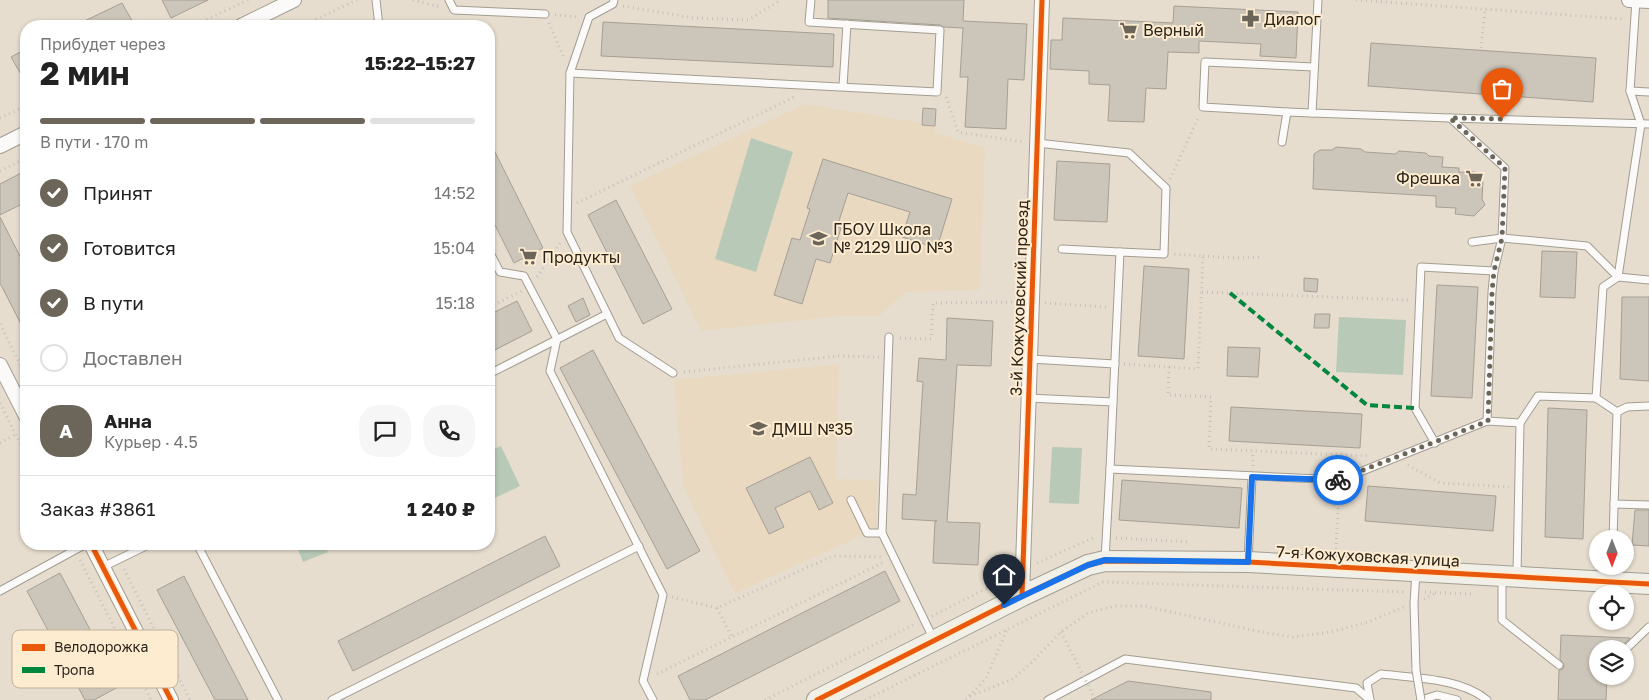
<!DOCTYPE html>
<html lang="ru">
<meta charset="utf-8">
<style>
body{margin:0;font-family:"Golos Text",sans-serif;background:#f6f6f6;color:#222;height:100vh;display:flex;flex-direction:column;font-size:19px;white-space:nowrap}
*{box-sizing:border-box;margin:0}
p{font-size:16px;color:#767676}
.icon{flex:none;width:28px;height:28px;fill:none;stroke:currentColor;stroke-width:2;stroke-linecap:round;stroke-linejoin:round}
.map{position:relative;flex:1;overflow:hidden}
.drawer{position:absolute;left:20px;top:20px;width:475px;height:530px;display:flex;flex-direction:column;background:#fff;border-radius:20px;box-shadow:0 1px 4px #0004}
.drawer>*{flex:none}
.needle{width:32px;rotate:180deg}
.buttons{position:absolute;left:1589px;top:530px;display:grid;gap:10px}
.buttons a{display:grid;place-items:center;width:45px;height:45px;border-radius:50%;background:#fff;box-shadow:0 1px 4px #0004;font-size:25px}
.pin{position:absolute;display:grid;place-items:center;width:42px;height:42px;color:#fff;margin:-51px -21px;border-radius:50% 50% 50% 0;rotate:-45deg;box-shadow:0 0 5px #0007}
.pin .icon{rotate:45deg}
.courier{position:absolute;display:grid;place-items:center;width:50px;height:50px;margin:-25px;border:4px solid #1a73e8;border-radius:50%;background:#fff;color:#222;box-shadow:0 1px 6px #0007}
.overview em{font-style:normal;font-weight:700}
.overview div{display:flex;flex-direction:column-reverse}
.overview{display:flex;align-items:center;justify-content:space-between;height:85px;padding:0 20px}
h1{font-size:32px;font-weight:700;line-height:38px}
.bar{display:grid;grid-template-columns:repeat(4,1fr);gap:8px 5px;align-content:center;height:60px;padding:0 20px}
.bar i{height:6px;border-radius:4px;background:#e0e0e0}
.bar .selected{background:#6c6559}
.bar p{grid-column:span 4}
.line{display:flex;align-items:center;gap:12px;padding:0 20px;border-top:1px solid #e0e0e0}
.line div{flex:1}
.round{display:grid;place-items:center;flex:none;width:52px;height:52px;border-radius:20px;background:#f6f6f6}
ol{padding:0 20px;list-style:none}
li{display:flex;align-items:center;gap:15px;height:55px}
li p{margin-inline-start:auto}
li .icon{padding:5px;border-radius:50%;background:#6c6559;color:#fff;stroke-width:4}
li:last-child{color:#767676}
li i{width:28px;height:28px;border:2px solid #e0e0e0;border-radius:50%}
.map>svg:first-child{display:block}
.built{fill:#e9d9c0}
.green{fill:#b8cab7}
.building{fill:#ccc5b9;stroke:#a69f94}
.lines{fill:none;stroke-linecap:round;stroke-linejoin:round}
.lane-casing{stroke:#a39d92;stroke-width:9}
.street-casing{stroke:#a39d92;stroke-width:16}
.secondary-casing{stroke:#a39d92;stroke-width:22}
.path{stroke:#c5c1bc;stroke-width:3;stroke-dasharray:1 4;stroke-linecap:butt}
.lane{stroke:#fbfaf8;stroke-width:7}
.street{stroke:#fbfaf8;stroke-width:14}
.secondary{stroke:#f1f0e8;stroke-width:20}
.lane-bridge-casing{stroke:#a39d92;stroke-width:9;stroke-linecap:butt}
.path-bridge{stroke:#c5c1bc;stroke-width:3;stroke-dasharray:1 4;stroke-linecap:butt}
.lane-bridge{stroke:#fbfaf8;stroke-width:7}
.quiet{stroke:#00873e;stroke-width:4;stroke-dasharray:8 4;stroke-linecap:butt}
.cycleway-casing{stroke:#feecd1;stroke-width:8}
.cycleway{stroke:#e8590c;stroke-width:5}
.done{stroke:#6c6559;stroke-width:5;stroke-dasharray:0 9}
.route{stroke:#1a73e8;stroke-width:6}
.labels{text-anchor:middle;stroke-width:4;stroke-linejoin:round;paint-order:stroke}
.poi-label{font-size:16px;fill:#2a241a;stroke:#feecd1;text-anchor:start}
.street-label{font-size:16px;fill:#2a241a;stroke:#feecd1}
.key{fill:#feecd1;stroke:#beb09a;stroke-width:1}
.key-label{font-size:14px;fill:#2a241a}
</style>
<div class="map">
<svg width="1649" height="700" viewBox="0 0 1649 700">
<rect width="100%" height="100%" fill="#e6ddce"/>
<g class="built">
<polygon points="805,104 922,123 922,125 935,126 935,133 985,148 980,290 905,292 879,316 840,316 701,331 630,186"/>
<polygon points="839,364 836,479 877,480 876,529 735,593 683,486 674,380"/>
</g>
<g class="green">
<polygon points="751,138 793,152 756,272 715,259"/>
<polygon points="1339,317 1406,320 1403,375 1336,372"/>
<polygon points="501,446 520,486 489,501 489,451"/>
<polygon points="1052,447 1082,448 1079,504 1049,503"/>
<polygon points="296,544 324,544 328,552 303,562"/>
</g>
<g class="building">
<polygon points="162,0 208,0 171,18"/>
<polygon points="828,0 964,0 963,21 1027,24 1024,80 1008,79 1006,129 965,127 968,77 960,77 963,28 944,27 940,25 828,18"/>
<polygon points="122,3 135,26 74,26"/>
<polygon points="1174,6 1298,12 1296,58 1260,56 1261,44 1199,41 1199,53 1168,52 1166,89 1146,88 1144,122 1108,121 1110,85 1089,84 1089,71 1050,69 1051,40 1062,40 1063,18 1173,23"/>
<polygon points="603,22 834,34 833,67 601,56"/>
<polygon points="1371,43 1596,58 1593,102 1368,86"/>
<polygon points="26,49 26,83 11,57"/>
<polygon points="923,108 936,109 935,126 922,125"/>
<polygon points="489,140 543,248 514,263 489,213"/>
<polygon points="1336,147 1361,149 1365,152 1395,154 1399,151 1426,153 1429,156 1443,157 1442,167 1459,168 1459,172 1475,172 1476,182 1483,182 1482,199 1485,205 1474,216 1455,214 1456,208 1436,207 1436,196 1313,189 1314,154 1320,150 1332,150"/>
<polygon points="823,159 952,199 937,248 902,237 910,212 848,193 837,227 841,228 830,263 816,259 802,304 774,295 792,238 800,240 810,209 807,208"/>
<polygon points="1057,161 1110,164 1107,222 1054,220"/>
<polygon points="21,173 26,184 26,202 0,215 0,184"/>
<polygon points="616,200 672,309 643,324 588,215"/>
<polygon points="0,217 26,268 26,334 0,283"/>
<polygon points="1542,251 1577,252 1575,298 1540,297"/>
<polygon points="1144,266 1189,269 1184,359 1138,356"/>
<polygon points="1304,278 1318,279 1317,292 1304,291"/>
<polygon points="1437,285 1478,287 1472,398 1431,396"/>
<polygon points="1622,297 1649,297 1649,381 1620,379"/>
<polygon points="583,298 590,315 576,322 568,306"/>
<polygon points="517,301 532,331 489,353 489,315"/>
<polygon points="1315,314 1330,314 1329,328 1314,328"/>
<polygon points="947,318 993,321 991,366 957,365 947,522 980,523 978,565 933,563 935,521 937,521 902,519 903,494 916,495 923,382 917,381 919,358 946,360"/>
<polygon points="1228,347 1260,348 1258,377 1227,376"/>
<polygon points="593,350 700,551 667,569 560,368"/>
<polygon points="1231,407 1362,414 1360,448 1229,441"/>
<polygon points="1548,408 1587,410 1583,539 1545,537"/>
<polygon points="810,457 833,503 819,510 810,491 775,508 784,527 769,534 746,488"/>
<polygon points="1122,480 1242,488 1239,528 1119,520"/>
<polygon points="1368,486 1496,496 1493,531 1365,521"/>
<polygon points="1635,510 1649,510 1649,546 1632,545"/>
<polygon points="545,536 560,566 353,671 338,641"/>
<polygon points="885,571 900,601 705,700 690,700 678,676"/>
<polygon points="60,573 120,686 94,700 85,700 27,591"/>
<polygon points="184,576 193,594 248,700 215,700 157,590"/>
<polygon points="1561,635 1630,638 1620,649 1598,649 1598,676 1607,676 1606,700 1558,700 1559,670 1563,669 1564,665 1560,659"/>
<polygon points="1128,681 1211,692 1211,700 1091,700"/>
</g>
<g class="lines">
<defs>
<g id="lane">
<polyline points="376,0 379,26"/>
<polyline points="449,0 454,10 545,14"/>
<polyline points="614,0 613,4 589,17 570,73 567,232 619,338 673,373"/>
<polyline points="1318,0 1312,113 1450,118 1505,168 1502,238 1494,271 1492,292 1487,421"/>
<polyline points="570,73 937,92 940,30 809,22 811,0"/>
<polyline points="843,86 847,24"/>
<polyline points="1630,91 1649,92"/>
<polyline points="1287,112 1203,107 1205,62 1314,67"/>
<polyline points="1450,118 1649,124"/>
<polyline points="1282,142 1287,112 1312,113"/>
<polyline points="1037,143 1129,153 1166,188 1164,254 1120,252 1113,402"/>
<polyline points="1472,242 1502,238 1587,246 1618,277 1649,280"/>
<polyline points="1062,249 1120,252"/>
<polyline points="489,251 500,272 524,276 557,339 550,371 663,595 643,681 653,700"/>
<polyline points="889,337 882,533 934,640"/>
<polyline points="1030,359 1115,364"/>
<polyline points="489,374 607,314"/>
<polyline points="1028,398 1113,402 1110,469"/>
<polyline points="1617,412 1627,407 1649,406"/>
<polyline points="1435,443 1415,408 1421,267 1494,271"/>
<polyline points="851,500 867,533 882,533"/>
<polyline points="1614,504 1649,505"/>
<polyline points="1613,539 1617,412 1596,398 1603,287 1618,277 1641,124 1630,91 1636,0"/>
<polyline points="197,544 278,700"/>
<polyline points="1105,560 1110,469 1340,480 1487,421 1520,423 1538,396 1596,398"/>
<polyline points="1248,561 1252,477"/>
<polyline points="103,567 150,544"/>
<polyline points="1416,572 1414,603 1416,670"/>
<polyline points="1517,574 1520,423"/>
<polyline points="1502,578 1502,620 1559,665"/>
<polyline points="1612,579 1612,566"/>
<polyline points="0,591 86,544"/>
<polyline points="1625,650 1649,627"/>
<polyline points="332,700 639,546"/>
<polyline points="1048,700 1125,659 1356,688 1370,700"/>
<path d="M1370,700L1367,683L1381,674C1414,678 1461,678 1487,700"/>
<polyline points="1421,700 1437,695 1457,700"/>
</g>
<g id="street">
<polyline points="1629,0 1649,1"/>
<polyline points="241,26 294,0"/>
<polyline points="0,146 26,133"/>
<polyline points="0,365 26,416"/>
<polyline points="91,544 171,700"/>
<polyline points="1022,596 1042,0"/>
</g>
<polyline id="secondary" points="817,700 1022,596 1088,565 1105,561 1248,562 1649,584"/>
</defs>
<use href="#lane" class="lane-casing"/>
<use href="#street" class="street-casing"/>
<use href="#secondary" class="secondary-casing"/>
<g class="path">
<polyline points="413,0 441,7"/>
<polyline points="1356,0 1624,19"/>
<polyline points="623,6 694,18 748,20 781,0"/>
<polyline points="555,15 579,17"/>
<polyline points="549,23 563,56"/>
<polyline points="193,26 248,0"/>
<polyline points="302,26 357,0"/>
<polyline points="1481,48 1485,9"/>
<polyline points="946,97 958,132 1024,142"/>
<polyline points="0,118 26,106"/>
<polyline points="0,171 26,158"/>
<polyline points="1170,179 1199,116"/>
<polyline points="577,203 794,97"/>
<polyline points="1203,256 1237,258 1262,257"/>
<polyline points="537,277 560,243"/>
<polyline points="1202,292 1408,300"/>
<polyline points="1045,303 1106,307"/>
<polyline points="489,307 522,291"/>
<polyline points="0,324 26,376"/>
<polyline points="900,338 931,339 933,303 1019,302"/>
<polyline points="1124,364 1198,369 1203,256 1174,254"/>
<polyline points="1169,367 1168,395 1211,397 1209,449 1369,456"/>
<polyline points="684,372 839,356 879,357"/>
<polyline points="0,403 26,455"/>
<polyline points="0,443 16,434"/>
<polyline points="1408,465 1440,483 1509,487"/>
<polyline points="1253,466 1253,451"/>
<polyline points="1116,538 1190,542"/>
<polyline points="111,544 114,550"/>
<polyline points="1336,549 1339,490"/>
<polyline points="80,560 151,700"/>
<polyline points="1037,563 1095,537"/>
<polyline points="124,569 190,700"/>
<polyline points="1425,592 1471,594"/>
<polyline points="672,597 717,608 833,556 883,557"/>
<polyline points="1424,599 1436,593"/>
<polyline points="717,608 732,637"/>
<polyline points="932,616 1009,577"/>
<polyline points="1061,632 1079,667"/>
<polyline points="657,674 884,562"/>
<polyline points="970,696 1013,679 1032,662 1061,632 1088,613 1115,606 1144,606 1261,632 1293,637 1331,632 1368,622 1404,607"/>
<polyline points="765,700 915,624"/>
<polyline points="865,700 1103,582 1404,592"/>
<polyline points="966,700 986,678 1007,630"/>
</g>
<use href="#lane" class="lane"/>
<use href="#street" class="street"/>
<use href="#secondary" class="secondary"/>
<defs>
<polyline id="lane-bridge" points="1416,670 1421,700"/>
</defs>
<use href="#lane-bridge" class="lane-bridge-casing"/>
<polyline class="path-bridge" points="1079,667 1094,698"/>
<use href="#lane-bridge" class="lane-bridge"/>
<polyline class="quiet" points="1230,293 1367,405 1415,408"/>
<defs>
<g id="cycleway">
<polyline points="91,544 171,700"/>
<polyline points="1022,596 1042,0"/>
<polyline points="817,700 1022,596 1088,565 1105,561 1248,562 1649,584"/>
</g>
</defs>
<use href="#cycleway" class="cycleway-casing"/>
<use href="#cycleway" class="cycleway"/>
</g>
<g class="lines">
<polyline class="done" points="1338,480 1488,421 1492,292 1494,271 1502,238 1505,168 1450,118 1502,119"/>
<polyline class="route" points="1004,605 1088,565 1105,560 1248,562 1252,477 1338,480"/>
</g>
<defs>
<symbol id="pharmacy-bare" viewBox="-9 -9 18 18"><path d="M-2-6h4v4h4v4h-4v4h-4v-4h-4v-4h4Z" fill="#6c6559" stroke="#feecd1" stroke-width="2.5" paint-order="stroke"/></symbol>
<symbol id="supermarket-bare" viewBox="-9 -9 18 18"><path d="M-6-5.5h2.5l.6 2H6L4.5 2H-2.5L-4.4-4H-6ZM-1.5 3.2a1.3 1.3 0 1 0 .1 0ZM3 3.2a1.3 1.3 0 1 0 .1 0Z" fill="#6c6559" stroke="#feecd1" stroke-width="2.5" paint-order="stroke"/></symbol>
<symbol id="school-bare" viewBox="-9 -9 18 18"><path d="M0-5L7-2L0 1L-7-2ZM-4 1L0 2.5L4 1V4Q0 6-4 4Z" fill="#6c6559" stroke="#feecd1" stroke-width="2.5" paint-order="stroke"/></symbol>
</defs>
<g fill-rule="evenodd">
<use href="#pharmacy-bare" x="1238" y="6" width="25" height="25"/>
<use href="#supermarket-bare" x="1116" y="18" width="25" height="25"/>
<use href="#supermarket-bare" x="1462" y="166" width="25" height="25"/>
<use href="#school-bare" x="806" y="226" width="25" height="25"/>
<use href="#supermarket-bare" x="516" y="244" width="25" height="25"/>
<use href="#school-bare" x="746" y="416" width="25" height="25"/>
</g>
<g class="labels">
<g class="poi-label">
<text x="1264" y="25">Диалог</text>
<text x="1143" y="36">Верный</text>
<text x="1460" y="184" text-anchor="end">Фрешка</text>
<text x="833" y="235">ГБОУ Школа<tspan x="833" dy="18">№ 2129 ШО №3</tspan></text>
<text x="542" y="263">Продукты</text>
<text x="772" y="435">ДМШ №35</text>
</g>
<g class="street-label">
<text transform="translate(1019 298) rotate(-88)" y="6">3-й Кожуховский проезд</text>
<text transform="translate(1368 556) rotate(3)" y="6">7-я Кожуховская улица</text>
</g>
</g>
<rect x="12" y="630" width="166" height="58" rx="8" class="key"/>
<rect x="22" y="644" width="23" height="7" fill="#e8590c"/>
<rect x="22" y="667" width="23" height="6" fill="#00873e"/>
<g class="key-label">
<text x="54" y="652">Велодорожка</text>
<text x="54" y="675">Тропа</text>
</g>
</svg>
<div class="buttons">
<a><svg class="needle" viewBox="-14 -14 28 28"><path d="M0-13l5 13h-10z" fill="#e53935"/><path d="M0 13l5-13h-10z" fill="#767676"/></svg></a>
<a><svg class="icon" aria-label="locate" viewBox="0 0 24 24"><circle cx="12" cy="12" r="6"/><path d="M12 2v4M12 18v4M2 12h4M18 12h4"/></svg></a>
<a><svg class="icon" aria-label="layers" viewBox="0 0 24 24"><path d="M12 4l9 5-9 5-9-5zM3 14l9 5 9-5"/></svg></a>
</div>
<div class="pin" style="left:1502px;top:119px;background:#ea580c"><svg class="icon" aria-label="bag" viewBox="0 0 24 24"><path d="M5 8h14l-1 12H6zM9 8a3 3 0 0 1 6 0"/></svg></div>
<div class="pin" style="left:1004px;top:605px;background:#1f2937"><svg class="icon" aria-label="home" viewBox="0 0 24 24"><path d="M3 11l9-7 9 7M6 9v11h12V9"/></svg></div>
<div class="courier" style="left:1338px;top:480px"><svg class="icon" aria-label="bike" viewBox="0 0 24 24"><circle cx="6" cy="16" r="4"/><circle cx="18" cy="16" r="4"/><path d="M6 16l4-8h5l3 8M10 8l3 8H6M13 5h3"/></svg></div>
<section class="drawer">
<div class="overview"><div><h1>2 мин</h1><p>Прибудет через</p></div><em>15:22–15:27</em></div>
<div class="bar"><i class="selected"></i><i class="selected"></i><i class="selected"></i><i></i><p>В пути · 170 m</p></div>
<ol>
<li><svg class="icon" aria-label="check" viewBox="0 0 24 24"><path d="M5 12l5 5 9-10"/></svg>Принят<p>14:52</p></li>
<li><svg class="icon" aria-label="check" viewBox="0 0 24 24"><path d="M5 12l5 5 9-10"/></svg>Готовится<p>15:04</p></li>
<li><svg class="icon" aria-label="check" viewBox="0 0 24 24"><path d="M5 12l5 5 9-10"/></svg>В пути<p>15:18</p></li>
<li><i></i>Доставлен</li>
</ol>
<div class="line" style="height:90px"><b class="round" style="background:#6c6559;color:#fff">А</b><div><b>Анна</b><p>Курьер · 4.5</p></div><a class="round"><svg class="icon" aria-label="chat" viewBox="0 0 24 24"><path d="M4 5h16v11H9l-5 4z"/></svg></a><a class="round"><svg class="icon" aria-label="phone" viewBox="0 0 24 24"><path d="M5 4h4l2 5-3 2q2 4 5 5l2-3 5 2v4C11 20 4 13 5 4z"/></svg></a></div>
<div class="line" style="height:65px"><div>Заказ #3861</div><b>1 240 ₽</b></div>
</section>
</div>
